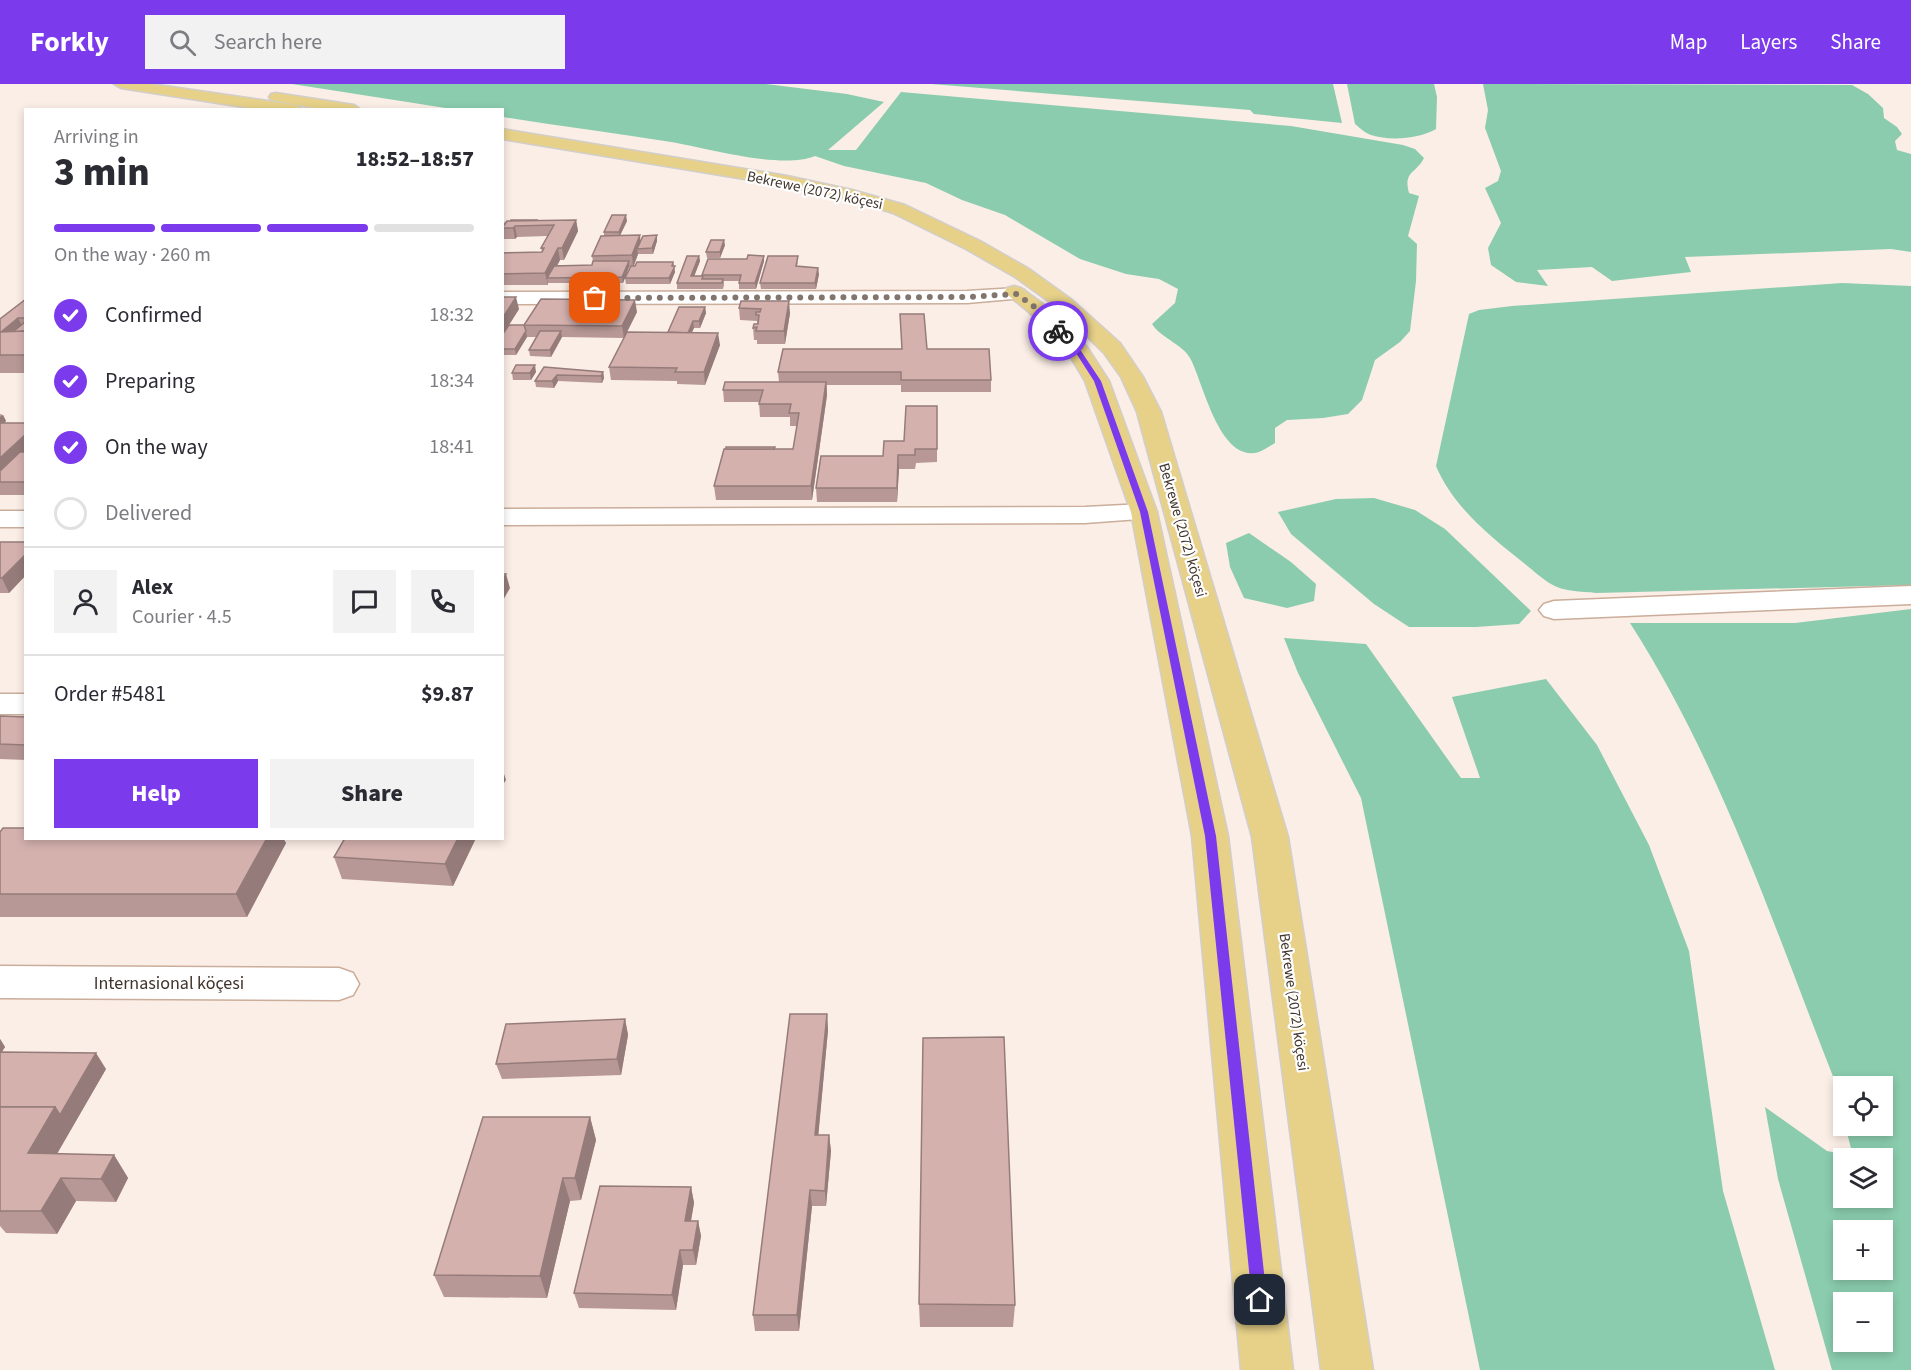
<!DOCTYPE html>
<meta charset="utf-8">
<style>
body{margin:0;font-family:"Source Sans 3",sans-serif;background:#f2f2f3;color:#2b2b33;height:100vh;display:flex;flex-direction:column;font-size:22px;white-space:nowrap}
*{box-sizing:border-box;margin:0}
p{font-size:20px;color:#7c7c81}
.icon{flex:none;width:33px;height:33px;fill:none;stroke:currentColor;stroke-width:2;stroke-linecap:round;stroke-linejoin:round}
.map{position:relative;flex:1;overflow:hidden}
.sheet{position:absolute;left:24px;top:24px;width:480px;height:732px;display:flex;flex-direction:column;background:#fff;border-radius:0px;box-shadow:0 3px 9px #0003}
.sheet>*{flex:none}
.controls{position:absolute;left:1833px;top:992px;display:grid;gap:12px}
.controls a{display:grid;place-items:center;width:60px;height:60px;border-radius:0px;background:#fff;box-shadow:0 3px 9px #0003;font-size:30px}
.pin{position:absolute;display:grid;place-items:center;width:51px;height:51px;color:#fff;margin:-26px;border-radius:12px;box-shadow:0 3px 9px #0006}
.courier{position:absolute;display:grid;place-items:center;width:60px;height:60px;margin:-30px;border:4px solid #7c3aed;border-radius:50%;background:#fff;color:#222;box-shadow:0 2px 8px #0007}
.headline em{font-style:normal;font-weight:800}
.headline div{display:flex;flex-direction:column-reverse}
.headline{display:flex;align-items:center;justify-content:space-between;height:102px;padding:0 30px}
h1{font-size:39px;font-weight:800;line-height:45px}
.bar{display:grid;grid-template-columns:repeat(4,1fr);gap:9px 6px;align-content:center;height:72px;padding:0 30px}
.bar i{height:8px;border-radius:4px;background:#e1e1e2}
.bar .on{background:#7c3aed}
.bar p{grid-column:span 4}
.line{display:flex;align-items:center;gap:15px;padding:0 30px;border-top:2px solid #e1e1e2}
.line div{flex:1}
.round{display:grid;place-items:center;flex:none;width:63px;height:63px;border-radius:0px;background:#f2f2f3}
ol{padding:0 30px;list-style:none}
li{display:flex;align-items:center;gap:18px;height:66px}
li p{margin-inline-start:auto}
li .icon{padding:6px;border-radius:50%;background:#7c3aed;color:#fff;stroke-width:4}
li:last-child{color:#7c7c81}
li i{width:33px;height:33px;border:3px solid #e1e1e2;border-radius:50%}
.primary-button{display:flex;gap:12px;margin-top:auto;padding:12px 30px}
.primary-button a{flex:1;height:69px;border-radius:0px;background:#7c3aed;color:#fff;font-size:24px;font-weight:800;line-height:69px;text-align:center}
.primary-button a+a{background:#f2f2f3;color:#2b2b33}
header{display:flex;align-items:center;gap:36px;box-sizing:border-box;height:84px;padding:0 30px;background:#7c3aed;color:#fff}
header strong{font-size:28px}
nav{display:flex;gap:33px;margin-inline-start:auto;font-size:21px}
.search{width:420px;height:54px;background:#f2f2f3;display:flex;align-items:center;gap:15px;box-sizing:border-box;padding:0 21px;border-radius:0px;color:#7c7c81;font-size:22px}
.map>svg:first-child{display:block}
.forest{fill:#8bccae;fill-rule:evenodd}
.lines{fill:none;stroke-linecap:round;stroke-linejoin:round}
.minor-casing{stroke:#caad9a;stroke-width:3}
.major-casing{stroke:#d1cecc;stroke-width:3}
.minor{fill:#fff;fill-rule:evenodd}
.major{fill:#e7d189;fill-rule:evenodd}
.wall{fill:#b79896}
.shaded-wall{fill:#957c7a}
.building{fill:#d5b1ae;stroke:#957c7a;stroke-width:1.5}
.route{fill:#7c3aed}
.done{stroke:#81756d;stroke-width:6;stroke-dasharray:0 10.8}
.labels{text-anchor:middle;stroke-width:4.5;stroke-linejoin:round;paint-order:stroke}
.street-label{font-size:15px;fill:#40342c;stroke:#fefefe}
.near-street-label{font-size:18px;fill:#40342c;stroke:#fefefe}
</style>
<header>
<strong>Forkly</strong>
<div class="search"><svg class="icon" aria-label="search" viewBox="0 0 24 24"><circle cx="10" cy="10" r="6"/><path d="M15 15l6 6"/></svg>Search here</div>
<nav><a>Map</a><a>Layers</a><a>Share</a></nav>
</header>
<div class="map">
<svg width="1911" height="1286" viewBox="0 0 1911 1286">
<rect width="100%" height="100%" fill="#fbeee6"/>
<g class="forest">
<path d="M292,0H766L847,10L884,18L828,66H856L901,8L1291,42L1403,61L1415,65L1424,74C1416,90 1403,87 1409,109L1419,112L1408,152L1417,160L1416,197L1410,247L1400,258L1375,276L1362,316L1348,330L1323,334L1287,336L1275,344V359C1270,362 1264,366 1259,368C1219,380 1203,297 1190,274C1182,260 1161,254 1152,240L1175,219L1178,205L1159,195L1126,190L1080,175L1005,131L962,116L926,99L844,82L815,72C781,86 708,64 671,58C615,49 558,42 503,33L502,26L452,25Z"/>
<polygon points="931,0 1333,0 1342,39 1254,30 1250,26"/>
<path d="M1347,0H1434L1437,13L1436,45C1419,55 1390,57 1371,51C1365,49 1360,44 1355,40Z"/>
<polygon points="1483,0 1852,1 1868,10 1883,24 1884,34 1897,43 1902,50 1895,57 1897,66 1911,70 1911,168 1891,165 1685,173 1691,188 1612,197 1592,183 1537,186 1548,202 1516,198 1491,181 1488,164 1501,139 1485,104 1498,97 1501,87 1485,44 1488,26"/>
<path d="M1842,199L1911,202V501L1596,509C1581,507 1563,508 1551,500C1542,495 1533,486 1525,480C1491,453 1453,423 1436,382L1469,230L1479,226L1512,222Z"/>
<polygon points="1374,414 1415,426 1445,445 1531,527 1519,540 1476,543 1409,543 1374,520 1291,450 1278,428 1336,415"/>
<polygon points="1249,449 1291,478 1316,500 1314,517 1287,524 1244,514 1230,483 1226,459"/>
<path d="M1911,525V1286H1832L1778,1095L1765,1023L1827,1067L1853,1072L1845,1041H1882V1002H1844L1843,1033L1834,995C1773,840 1720,679 1630,539H1795ZM1844,1074H1882V1113H1844ZM1844,1146H1882V1185H1844ZM1844,1218H1882V1257H1844Z"/>
<polygon points="1284,554 1366,560 1461,694 1480,694 1452,613 1546,595 1597,661 1649,761 1689,867 1723,1107 1775,1286 1480,1286 1361,714 1298,589"/>
</g>
<g class="lines">
<defs>
<g id="minor">
<polygon points="1017,204 1024,206 1027,210 1024,214 967,219 502,220 502,208 967,207"/>
<polygon points="1144,420 1153,422 1157,428 1153,434 1085,439 502,441 502,425 1085,423"/>
<rect x="0" y="427" width="26" height="16"/>
<polygon points="1911,502 1911,520 1554,535 1544,532 1539,526 1544,520 1554,517"/>
<rect x="0" y="610" width="26" height="20"/>
<polygon points="0,882 339,884 353,889 359,900 353,911 339,916 0,914"/>
</g>
<g id="major">
<polygon points="114,0 151,0 296,21 303,26 262,26 121,4"/>
<polygon points="276,9 354,21 361,26 324,26 271,16 269,13 271,10"/>
<polygon points="502,45 787,92 852,106 905,121 980,157 1029,185 1072,216 1120,259 1143,293 1161,328 1288,753 1373,1286 1321,1286 1252,753 1137,328 1121,293 1104,269 1058,224 1015,193 966,165 893,129 848,115 787,102 502,55"/>
<polygon points="1014,202 1021,204 1043,220 1087,263 1109,297 1157,428 1228,752 1293,1286 1241,1286 1192,752 1131,428 1085,297 1070,272 1029,228 1004,208 1007,204"/>
</g>
</defs>
<use href="#minor" class="minor-casing"/>
<use href="#major" class="major-casing"/>
<use href="#minor" class="minor"/>
<use href="#major" class="major"/>
</g>
<g class="wall">
<polygon points="576,136 578,147 564,176 560,176 557,181 592,181 593,177 592,172 604,152 604,148 627,137 620,152 641,157 657,151 657,157 653,170 638,170 634,182 673,178 675,188 670,200 626,200 625,194 630,183 629,183 623,199 548,199 548,201 502,201 502,169 542,168 541,164 548,152 517,153 515,155 504,155 503,147 502,137 504,137 505,140"/>
<polygon points="725,161 720,174 707,174 706,168"/>
<polygon points="699,172 700,177 694,192 702,192 702,191 747,175 764,172 764,177 756,205 739,205 739,197 724,197 724,201 723,205 677,205 677,199"/>
<polygon points="798,178 797,182 819,190 816,205 761,205 760,199"/>
<polygon points="502,213 519,225 509,241 524,241 637,228 627,248 668,248 705,223 706,229 700,244 694,244 691,249 720,261 705,301 677,300 677,297 611,296 609,283 624,254 562,253 551,273 530,272 529,266 536,253 527,253 516,271 502,271"/>
<polygon points="26,215 26,289 0,289 0,235"/>
<polygon points="741,217 790,229 785,260 757,260 757,256 754,256 753,244 757,240 757,237 740,236 739,224"/>
<polygon points="900,230 927,265 991,296 991,308 901,308 901,301 827,301 827,311 812,416 716,416 714,402 775,365 793,365 797,342 790,342 790,333 760,333 759,318 724,318 723,306 779,298 778,288 902,265"/>
<polygon points="544,283 603,288 604,294 602,299 558,297 554,304 536,303 535,297"/>
<polygon points="536,288 531,296 513,296 512,289"/>
<polygon points="937,322 937,378 916,379 915,385 899,385 897,418 817,418 816,404 883,372 904,357"/>
<polygon points="0,330 3,331 6,337 4,339 26,339 26,411 0,411"/>
<polygon points="0,458 26,458 26,491 9,509 0,509"/>
<polygon points="0,632 26,633 26,676 0,675"/>
<polygon points="0,748 26,754 283,754 286,759 247,833 0,833"/>
<polygon points="345,754 476,754 453,802 342,795 334,773"/>
<polygon points="827,930 828,946 818,1051 829,1051 831,1067 826,1122 812,1122 799,1247 755,1247 753,1231"/>
<polygon points="625,935 628,951 621,991 502,995 496,980"/>
<polygon points="0,955 5,963 2,968 106,985 57,1070 114,1071 128,1094 116,1118 76,1117 57,1150 6,1149 0,1142"/>
<polygon points="590,1033 596,1056 581,1116 570,1117 547,1214 444,1213 434,1191"/>
<polygon points="691,1103 694,1119 691,1137 698,1137 701,1152 696,1181 683,1181 676,1226 579,1224 574,1209"/>
<polygon points="919,1220 1015,1221 1013,1243 920,1243"/>
</g>
<g class="shaded-wall">
<polygon points="626,131 627,137 619,153 619,148"/>
<polygon points="576,136 578,147 564,176 562,164"/>
<polygon points="515,142 517,153 515,155 513,144"/>
<polygon points="640,151 641,163 637,165 638,170 633,183 632,171"/>
<polygon points="657,151 657,157 653,170 652,164"/>
<polygon points="724,156 725,161 720,174 720,168"/>
<polygon points="558,164 560,176 551,194 547,194 548,199 548,201 545,189"/>
<polygon points="699,172 700,177 692,198 691,192"/>
<polygon points="764,172 764,177 756,205 755,199"/>
<polygon points="629,177 629,183 623,199 622,193"/>
<polygon points="673,178 675,188 670,200 669,194"/>
<polygon points="818,184 819,190 816,205 815,199"/>
<polygon points="516,213 519,225 504,249 502,235"/>
<polygon points="635,216 637,228 624,254 622,242"/>
<polygon points="789,217 790,229 785,260 784,247"/>
<polygon points="705,223 706,229 700,244 699,237"/>
<polygon points="18,234 24,246 0,249"/>
<polygon points="693,237 694,244 689,255 688,249"/>
<polygon points="526,247 527,253 516,271 515,265"/>
<polygon points="561,247 562,253 551,273 550,266"/>
<polygon points="718,249 720,261 705,301 704,288"/>
<polygon points="535,281 536,288 531,296 530,289"/>
<polygon points="603,288 604,294 602,299 601,292"/>
<polygon points="557,291 558,297 554,304 552,297"/>
<polygon points="826,298 827,311 812,416 811,402"/>
<polygon points="3,331 6,337 0,343 0,333"/>
<polygon points="26,350 26,378 0,398 0,374"/>
<polygon points="898,371 899,385 897,418 897,404"/>
<polygon points="26,470 26,491 9,509 2,494"/>
<polygon points="506,490 510,504 502,518 502,497"/>
<polygon points="502,684 506,696 502,702"/>
<polygon points="267,754 283,754 286,759 247,833 236,810"/>
<polygon points="458,754 476,754 453,802 445,780"/>
<polygon points="827,930 828,946 817,1066 815,1051"/>
<polygon points="625,935 628,951 621,991 617,975"/>
<polygon points="0,955 5,963 0,970"/>
<polygon points="96,969 106,985 44,1092 28,1069 55,1023"/>
<polygon points="590,1033 596,1056 581,1116 575,1094"/>
<polygon points="829,1051 831,1067 826,1122 825,1107"/>
<polygon points="114,1071 128,1094 116,1118 101,1095"/>
<polygon points="61,1094 76,1117 57,1150 41,1127"/>
<polygon points="563,1094 570,1117 547,1214 540,1192"/>
<polygon points="691,1103 694,1119 688,1153 685,1137"/>
<polygon points="810,1106 812,1122 799,1247 797,1231"/>
<polygon points="698,1137 701,1152 696,1181 693,1166"/>
<polygon points="680,1166 683,1181 676,1226 672,1211"/>
</g>
<g class="building">
<polygon points="612,131 626,131 619,148 604,148"/>
<polygon points="511,136 538,136 511,137"/>
<polygon points="576,136 562,164 558,164 545,189 502,190 502,169 542,168 544,164 541,164 554,141 515,142 513,144 502,144 507,137"/>
<polygon points="640,151 632,171 592,172 601,152"/>
<polygon points="657,151 652,164 637,165 643,152"/>
<polygon points="711,156 724,156 720,168 706,168"/>
<polygon points="748,171 764,172 755,199 739,199 741,191 702,191 708,175 747,175"/>
<polygon points="687,172 699,172 691,192 703,192 702,195 723,195 722,199 677,199"/>
<polygon points="768,172 798,172 796,182 818,184 815,199 760,199"/>
<polygon points="593,177 629,177 622,193 547,194 554,182 592,181"/>
<polygon points="637,178 673,178 672,182 675,182 669,194 625,194 631,182 635,182"/>
<polygon points="502,213 516,213 502,235"/>
<polygon points="26,215 26,234 18,234 1,248 0,248 0,235"/>
<polygon points="541,215 635,216 622,242 524,241"/>
<polygon points="741,217 789,217 784,247 756,247 757,243 753,244 754,240 758,240 759,231 756,231 756,228 760,228 761,225 739,224"/>
<polygon points="679,223 705,223 699,237 693,237 688,249 668,248"/>
<polygon points="900,230 924,230 927,265 989,265 991,296 901,296 901,288 778,288 783,265 902,265"/>
<polygon points="26,237 26,247 13,248"/>
<polygon points="509,241 524,241 526,247 515,265 502,265 502,251"/>
<polygon points="26,247 26,271 0,271 0,248"/>
<polygon points="540,247 561,247 550,266 529,266"/>
<polygon points="627,248 718,249 704,288 675,288 677,284 609,283"/>
<polygon points="516,281 535,281 530,289 512,289"/>
<polygon points="544,283 603,288 601,292 557,291 552,297 535,297"/>
<polygon points="725,298 826,298 811,402 714,402 724,365 793,365 799,329 789,329 791,320 759,320 763,306 723,306"/>
<polygon points="906,322 937,322 937,365 915,365 915,371 898,371 897,404 816,404 821,372 883,372 884,357 904,357"/>
<polygon points="0,339 26,339 26,350 0,374"/>
<polygon points="726,363 775,363 774,365 726,365"/>
<polygon points="20,368 26,368 26,398 0,398 0,387"/>
<polygon points="0,458 26,458 26,470 2,494 0,494"/>
<polygon points="502,490 506,490 502,497"/>
<polygon points="0,632 26,633 26,661 0,660"/>
<polygon points="3,744 26,744 26,754 267,754 236,810 0,810 0,748"/>
<polygon points="345,754 458,754 445,780 334,773"/>
<polygon points="790,930 827,930 815,1051 829,1051 825,1107 810,1106 797,1231 753,1231"/>
<polygon points="625,935 617,975 496,980 506,940"/>
<polygon points="1004,953 1015,1221 919,1220 923,954"/>
<polygon points="0,968 96,969 60,1031 55,1023 0,1023"/>
<polygon points="0,1023 55,1023 28,1069 114,1071 101,1095 61,1094 41,1127 0,1127"/>
<polygon points="483,1033 590,1033 575,1094 563,1094 540,1192 434,1191"/>
<polygon points="600,1102 691,1103 685,1137 698,1137 693,1166 680,1166 672,1211 574,1209"/>
</g>
<polygon class="route" points="1058,245 1081,267 1101,297 1148,428 1216,752 1267,1216 1265,1221 1260,1223 1254,1221 1252,1216 1205,752 1140,428 1094,297 1076,269 1055,247"/>
<g class="lines">
<polyline class="done" points="595,214 967,213 1017,210 1036,224 1058,247"/>
</g>
<g class="labels">
<g class="street-label">
<text transform="translate(815 106) rotate(12)" y="5">Bekrewe (2072) köçesi</text>
<text transform="translate(1183 446) rotate(74)" y="5">Bekrewe (2072) köçesi</text>
<text transform="translate(1294 918) rotate(82)" y="5">Bekrewe (2072) köçesi</text>
</g>
<g class="near-street-label">
<text x="169" y="905">Internasional köçesi</text>
</g>
</g>
</svg>
<div class="controls">
<a><svg class="icon" aria-label="locate" viewBox="0 0 24 24"><circle cx="12" cy="12" r="6"/><path d="M12 2v4M12 18v4M2 12h4M18 12h4"/></svg></a>
<a><svg class="icon" aria-label="layers" viewBox="0 0 24 24"><path d="M12 4l9 5-9 5-9-5zM3 14l9 5 9-5"/></svg></a>
<a>+</a>
<a>−</a>
</div>
<div class="pin" style="left:595px;top:214px;background:#ea580c"><svg class="icon" aria-label="bag" viewBox="0 0 24 24"><path d="M5 8h14l-1 12H6zM9 8a3 3 0 0 1 6 0"/></svg></div>
<div class="pin" style="left:1260px;top:1216px;background:#1f2937"><svg class="icon" aria-label="home" viewBox="0 0 24 24"><path d="M3 11l9-7 9 7M6 9v11h12V9"/></svg></div>
<div class="courier" style="left:1058px;top:247px"><svg class="icon" aria-label="bike" viewBox="0 0 24 24"><circle cx="6" cy="16" r="4"/><circle cx="18" cy="16" r="4"/><path d="M6 16l4-8h5l3 8M10 8l3 8H6M13 5h3"/></svg></div>
<section class="sheet">
<div class="headline"><div><h1>3 min</h1><p>Arriving in</p></div><em>18:52–18:57</em></div>
<div class="bar"><i class="on"></i><i class="on"></i><i class="on"></i><i></i><p>On the way · 260 m</p></div>
<ol>
<li><svg class="icon" aria-label="check" viewBox="0 0 24 24"><path d="M5 12l5 5 9-10"/></svg>Confirmed<p>18:32</p></li>
<li><svg class="icon" aria-label="check" viewBox="0 0 24 24"><path d="M5 12l5 5 9-10"/></svg>Preparing<p>18:34</p></li>
<li><svg class="icon" aria-label="check" viewBox="0 0 24 24"><path d="M5 12l5 5 9-10"/></svg>On the way<p>18:41</p></li>
<li><i></i>Delivered</li>
</ol>
<div class="line" style="height:108px"><a class="round"><svg class="icon" aria-label="person" viewBox="0 0 24 24"><circle cx="12" cy="8" r="4"/><path d="M4 21q1-7 8-7t8 7"/></svg></a><div><b>Alex</b><p>Courier · 4.5</p></div><a class="round"><svg class="icon" aria-label="chat" viewBox="0 0 24 24"><path d="M4 5h16v11H9l-5 4z"/></svg></a><a class="round"><svg class="icon" aria-label="phone" viewBox="0 0 24 24"><path d="M5 4h4l2 5-3 2q2 4 5 5l2-3 5 2v4C11 20 4 13 5 4z"/></svg></a></div>
<div class="line" style="height:78px"><div>Order #5481</div><b>$9.87</b></div>
<div class="primary-button"><a>Help</a><a>Share</a></div>
</section>
</div>
